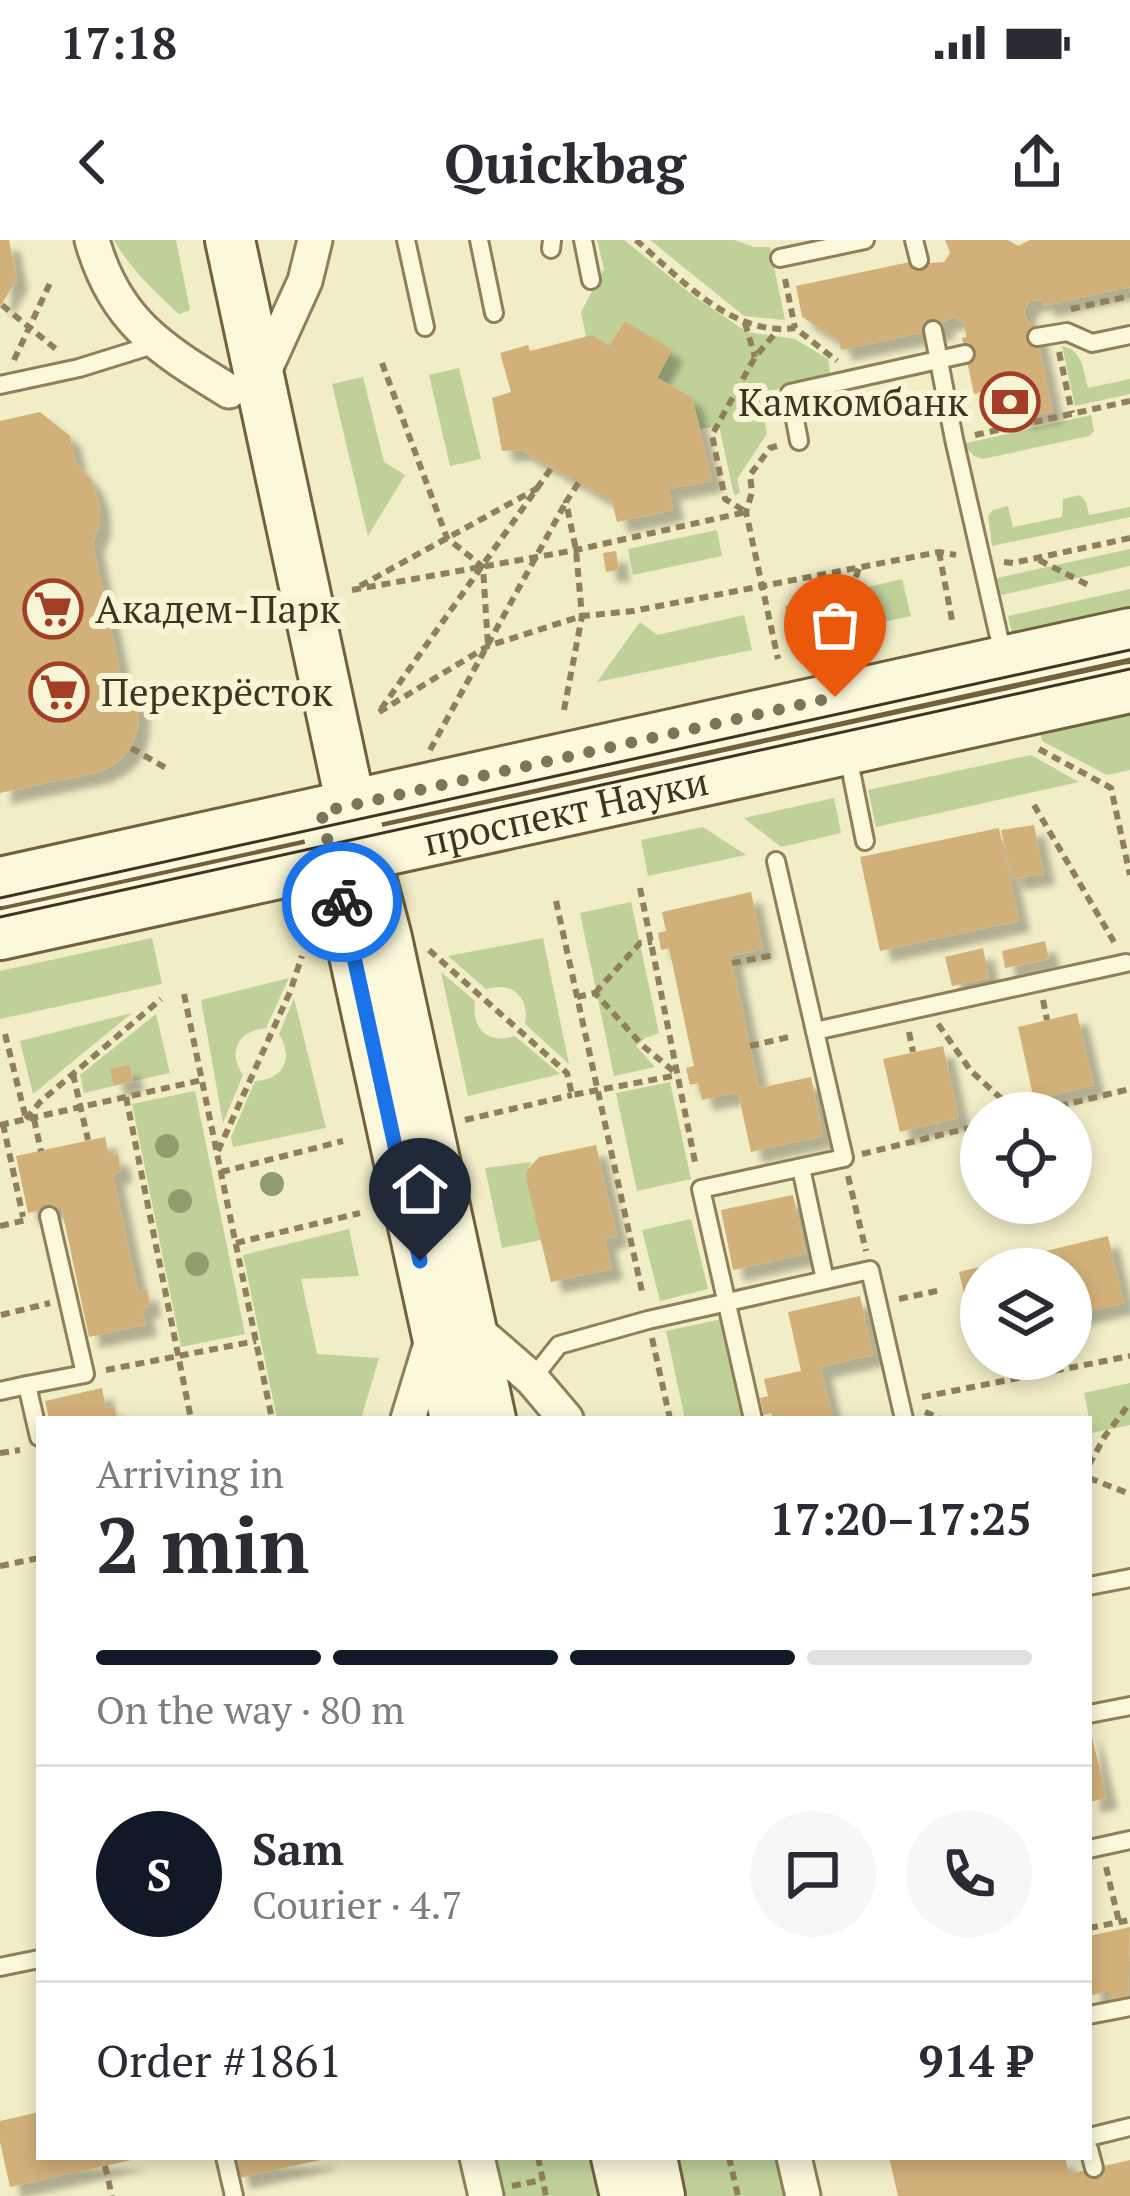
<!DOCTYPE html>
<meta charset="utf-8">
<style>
body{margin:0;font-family:"PT Serif",serif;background:#f7f7f7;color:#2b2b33;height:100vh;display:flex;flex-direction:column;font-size:45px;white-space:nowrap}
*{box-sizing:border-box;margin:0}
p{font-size:39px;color:#7c7c81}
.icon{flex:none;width:66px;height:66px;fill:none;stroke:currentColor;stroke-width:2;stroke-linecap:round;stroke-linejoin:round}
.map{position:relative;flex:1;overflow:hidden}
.details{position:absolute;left:36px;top:1176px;width:1056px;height:744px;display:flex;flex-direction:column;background:#fff;border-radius:0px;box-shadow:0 6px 18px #0003}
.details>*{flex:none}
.tools{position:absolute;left:960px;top:852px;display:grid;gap:24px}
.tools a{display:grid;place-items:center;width:132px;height:132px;border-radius:50%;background:#fff;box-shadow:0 6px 18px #0003;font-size:60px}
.pin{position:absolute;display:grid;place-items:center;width:102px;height:102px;color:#fff;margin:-123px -51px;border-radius:50% 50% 50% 0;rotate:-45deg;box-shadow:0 0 12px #0007}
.pin .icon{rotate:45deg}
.courier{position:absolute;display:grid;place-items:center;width:120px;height:120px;margin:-60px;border:9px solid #1a73e8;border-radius:50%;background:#fff;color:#222;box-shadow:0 3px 15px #0007}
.summary em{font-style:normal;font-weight:700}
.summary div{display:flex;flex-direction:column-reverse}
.summary{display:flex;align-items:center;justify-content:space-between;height:204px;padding:0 60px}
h1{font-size:78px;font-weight:700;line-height:90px}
.bar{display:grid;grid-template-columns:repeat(4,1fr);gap:18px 12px;align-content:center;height:144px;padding:0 60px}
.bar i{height:15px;border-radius:9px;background:#e1e1e2}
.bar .on{background:#111827}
.bar p{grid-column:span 4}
.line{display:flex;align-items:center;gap:30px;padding:0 60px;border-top:3px solid #e1e1e2}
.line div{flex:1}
.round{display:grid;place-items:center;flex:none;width:126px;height:126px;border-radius:63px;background:#f7f7f7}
.status{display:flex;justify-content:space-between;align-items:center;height:84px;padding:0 60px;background:#fff;direction:ltr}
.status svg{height:33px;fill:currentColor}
header{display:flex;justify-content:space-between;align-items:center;height:156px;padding:0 60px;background:#fff;font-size:54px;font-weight:700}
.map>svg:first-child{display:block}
.green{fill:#bfd199}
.building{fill:#d2b07a;filter:url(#shadow)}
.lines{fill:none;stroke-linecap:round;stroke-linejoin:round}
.lane-casing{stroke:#8f805a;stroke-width:22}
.street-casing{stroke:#8f805a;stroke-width:39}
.secondary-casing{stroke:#71613d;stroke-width:54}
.path{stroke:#8f805a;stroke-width:6;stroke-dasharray:9 6;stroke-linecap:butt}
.lane{stroke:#fbf8db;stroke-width:16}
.street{stroke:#fbf8db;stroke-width:33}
.secondary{stroke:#fbf8db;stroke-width:48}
.tram{stroke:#3e341f;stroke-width:3}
.tree{fill:#919d6d}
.done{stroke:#7d755a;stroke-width:12;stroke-dasharray:0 21.6}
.route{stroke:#1a73e8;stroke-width:15}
.labels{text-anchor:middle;stroke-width:12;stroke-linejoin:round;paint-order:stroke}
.poi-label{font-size:39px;fill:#3e341f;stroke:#f8f5d7;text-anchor:start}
.street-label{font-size:39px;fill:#3e341f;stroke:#f8f5d7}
</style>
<div class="status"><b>17:18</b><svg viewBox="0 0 49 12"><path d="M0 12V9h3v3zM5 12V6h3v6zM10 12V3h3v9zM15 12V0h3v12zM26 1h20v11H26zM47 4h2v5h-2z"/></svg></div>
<header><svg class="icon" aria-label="back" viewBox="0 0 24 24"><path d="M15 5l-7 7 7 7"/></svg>Quickbag<svg class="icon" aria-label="share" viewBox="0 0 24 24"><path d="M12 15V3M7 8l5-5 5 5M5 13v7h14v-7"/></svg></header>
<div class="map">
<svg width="1130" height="1956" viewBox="0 0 1130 1956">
<defs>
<filter id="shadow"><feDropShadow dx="11" dy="11" stdDeviation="3" flood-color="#0004"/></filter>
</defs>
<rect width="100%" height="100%" fill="#f1edc7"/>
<g class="green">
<path d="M114,0H176L190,70L179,74C154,51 131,30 114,0Z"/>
<polygon points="597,0 624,0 695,57 747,92 795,99 828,119 831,138 759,154 767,194 737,239 740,253 734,255 719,186 700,189 692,157 657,138 671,110 625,81 609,105 592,95 586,97 581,72 604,29"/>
<polygon points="650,0 734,0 754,7 770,7 785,80 744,76"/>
<path d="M1062,106C1083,110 1083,130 1088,148L1130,139V154L1075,166Z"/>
<polygon points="459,128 481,219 450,226 429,135"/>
<polygon points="363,137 384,222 405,235 368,296 332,144"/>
<polygon points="1091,175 1094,191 1089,196 983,219 974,216 962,204"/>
<polygon points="1080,255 1086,262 1089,275 1130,267 1130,277 992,306 988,276 993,270 1008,266 1013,287 1062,277 1063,259"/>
<polygon points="717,290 722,316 633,335 628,309"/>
<polygon points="1130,309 1130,326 1001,355 997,338"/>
<polygon points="902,339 911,376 826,395 802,387 796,364"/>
<polygon points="1130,349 1130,367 1012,394 1008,376"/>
<polygon points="744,375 752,410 597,442 640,382 657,395"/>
<polygon points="1130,473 1130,530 1107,535 1042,501 1040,493"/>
<polygon points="1031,515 1079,542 876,587 868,550"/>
<polygon points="834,558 841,593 781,607 744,578"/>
<polygon points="703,587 746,615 648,636 641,600"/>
<polygon points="631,662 659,793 645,798 636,806 655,827 614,836 580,673"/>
<polygon points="152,698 162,744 0,779 0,731"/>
<path d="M543,698L569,824L525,784C530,757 512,741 486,749L448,716Z"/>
<path d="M441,732L475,761C471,789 488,805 515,796L560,834L468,856Z"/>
<path d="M289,738L266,788C238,791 227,811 243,835L223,883L201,760Z"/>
<path d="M294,758L326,888L233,907L231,897L255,841C284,840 294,818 279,794Z"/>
<polygon points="132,773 33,854 20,801"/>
<polygon points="156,774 170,833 133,841 130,826 114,846 84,853 80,835"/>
<polygon points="670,842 691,939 637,951 616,853"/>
<polygon points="195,851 245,1094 181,1107 132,864"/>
<polygon points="532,922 527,930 541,1000 502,1008 485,928"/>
<polygon points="691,979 708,1049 660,1061 642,990"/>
<polygon points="349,989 359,1036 301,1039 317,1114 379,1118 361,1179 277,1179 243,1015"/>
<polygon points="722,1079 743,1179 685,1179 666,1091"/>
<polygon points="1130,1143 1130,1185 1092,1193 1084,1153"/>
<polygon points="486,1917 602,1917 610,1956 495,1956"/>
<polygon points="669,1917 781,1917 789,1956 678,1956"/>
</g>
<g class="building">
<polygon points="0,0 9,0 17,39 0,67"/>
<polygon points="945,0 1008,0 1018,6 1030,0 1130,0 1130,47 1044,66 1043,60 1030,61 1024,71 1028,83 1034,82 1053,171 1020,178 982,152 974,154 962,98 966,97 965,84 955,77 942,82 944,88 841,110 839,101 802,77 796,46 929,18 930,23 944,22 950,13"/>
<polygon points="625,81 672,110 657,138 692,157 712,241 669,249 673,270 617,282 612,261 521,210 502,211 492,158 511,152 500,113 528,105 530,111 592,95 609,105"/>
<polygon points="40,172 70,196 76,223 91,240 99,261 100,284 93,303 121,435 133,450 139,469 138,489 131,508 118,522 100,532 0,553 0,181"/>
<polygon points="616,311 619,330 606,332 603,313"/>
<polygon points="796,364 802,387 790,390 785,366"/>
<polygon points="1034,585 1044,634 1012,639 1001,590"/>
<polygon points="999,588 1019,681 880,711 860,617"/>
<polygon points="751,652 763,709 731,716 759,848 811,837 823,896 751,912 738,852 702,860 698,843 690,845 686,828 694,826 669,708 661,710 658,693 666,691 662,672"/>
<polygon points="1045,701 1049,719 1005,728 1002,711"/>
<polygon points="983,708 989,738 952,746 945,717"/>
<polygon points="1077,773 1094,845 1034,860 1018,787"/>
<polygon points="943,806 959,878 900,892 883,819"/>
<polygon points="130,825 133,841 114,846 110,829"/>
<polygon points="105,897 109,916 118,914 121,932 113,934 138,1051 147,1049 150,1066 142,1068 146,1085 89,1097 61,966 28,973 16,916"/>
<polygon points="596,905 617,996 605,999 612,1029 551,1042 526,939 527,930 539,917"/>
<polygon points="793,955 806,1014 733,1030 721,970"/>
<polygon points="1108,996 1124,1063 1071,1076 1071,1029 981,1029 981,1097 974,1098 959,1032"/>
<polygon points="860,1056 873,1115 821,1127 833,1179 773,1179 772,1173 764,1175 760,1158 768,1156 764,1139 801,1131 788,1072"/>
<polygon points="102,1148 106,1168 114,1166 117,1179 49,1179 45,1161"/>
<polygon points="1089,1486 1107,1558 1089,1562"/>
<polygon points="1130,1687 1128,1756 1110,1759 1109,1751 1092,1755 1089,1742 1089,1696"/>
<polygon points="39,1872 39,1917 136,1919 10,1947 0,1902 0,1881"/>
<polygon points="234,1917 324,1917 325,1919 239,1938"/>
<polygon points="889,1917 1065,1917 1069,1934 1130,1920 1130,1956 898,1956"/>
</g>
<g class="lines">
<defs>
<g id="lane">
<polyline points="406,0 425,87"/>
<polyline points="479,0 494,73"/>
<polyline points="583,0 591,40"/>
<polyline points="914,0 919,20"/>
<polyline points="551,9 552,0"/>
<polyline points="780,18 865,0"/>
<polyline points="933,90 954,199 1004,419"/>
<polyline points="1037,97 1067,92 1092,103 1130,95"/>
<polyline points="0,145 79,128 156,104"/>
<polyline points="799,201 790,153 965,114"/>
<polyline points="847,511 865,601"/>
<polyline points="815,791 1126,723"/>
<polyline points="801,928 825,1040"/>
<polyline points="532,1139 559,1105 648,1080 870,1030 904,1179"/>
<polyline points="27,1145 85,1134 49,976"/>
<polyline points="0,1151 27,1145 39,1197"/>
<polyline points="753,1179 701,949 844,918 776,621"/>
<polyline points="1089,1346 1130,1338"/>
<polyline points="1089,1474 1130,1466"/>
<polyline points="1089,1609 1130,1600"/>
<polyline points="0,1727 39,1719"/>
<polyline points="1089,1775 1130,1767"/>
<polyline points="1089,1897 1130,1887"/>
<polyline points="1089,1909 1094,1928"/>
<polyline points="225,1917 234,1956"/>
</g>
<g id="street">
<path d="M92,0C115,82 161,109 229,151"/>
<polyline points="260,140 305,41 315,0"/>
<polyline points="470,1085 532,1139 566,1179"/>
<polyline points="408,1179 433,1097"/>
<polyline points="477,1917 486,1956"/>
<polyline points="794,1917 803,1956"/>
</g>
<g id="secondary">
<polyline points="230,0 347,547 387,698 491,1179"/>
<polyline points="328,596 455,1179"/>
<polyline points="0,642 1130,393"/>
<path id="s1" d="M0,695L1130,448"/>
<polyline points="616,1917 625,1956"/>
<polyline points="652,1917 660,1956"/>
</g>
</defs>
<use href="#lane" class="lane-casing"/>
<use href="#street" class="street-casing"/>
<use href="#secondary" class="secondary-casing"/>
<g class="path">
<path d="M636,0C680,38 732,97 795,88L837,121"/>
<polyline points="785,39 795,88"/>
<polyline points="2,65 57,110"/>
<polyline points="1071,69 1130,56"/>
<polyline points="745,83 755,117"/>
<polyline points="1059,112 1072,173"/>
<polyline points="14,120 51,41"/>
<polyline points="382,123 447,298 483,327 488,406"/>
<polyline points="975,195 1130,161"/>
<polyline points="777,206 770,208 750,235 752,252 746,272 778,419"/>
<polyline points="743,270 725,259 712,195 755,117 778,90"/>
<polyline points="939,312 952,380"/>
<polyline points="1039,320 1092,347"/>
<polyline points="1004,322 1013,323 1130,298"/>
<polyline points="360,346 538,248"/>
<polyline points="352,350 576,310 746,272"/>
<polyline points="831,408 859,328"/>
<polyline points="381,469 552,227"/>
<polyline points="564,470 582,376 576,310 566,262 579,242"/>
<polyline points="379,472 488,406 582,376 633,371 939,312 956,315"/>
<polyline points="131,508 166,528"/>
<polyline points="1039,509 1111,548 1130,635"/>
<polyline points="430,510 566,262"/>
<polyline points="1034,565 1114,702"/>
<polyline points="640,648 696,927"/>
<polyline points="556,661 643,1056"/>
<polyline points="429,710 567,833 572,855 678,835"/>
<polyline points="732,723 775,715"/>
<polyline points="595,753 640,703 652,702"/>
<polyline points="184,754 272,1179"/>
<polyline points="577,757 595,753 643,806 677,834"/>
<polyline points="1043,760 1047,780"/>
<polyline points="938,784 971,831 1017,873"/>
<polyline points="909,792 913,812"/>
<polyline points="5,794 26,879"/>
<polyline points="750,806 793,796"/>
<polyline points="73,834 88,900"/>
<polyline points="126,857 191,1179"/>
<polyline points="1030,873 1130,849"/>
<polyline points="26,879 40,862 161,759"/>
<polyline points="34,879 41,911"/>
<polyline points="465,880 572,855"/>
<polyline points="3,884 23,977"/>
<polyline points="0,885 202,840"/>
<polyline points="218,911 290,752 302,716"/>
<polyline points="862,914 981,885"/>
<polyline points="221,932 343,901"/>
<polyline points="848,936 866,1011"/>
<polyline points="0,986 26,980"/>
<polyline points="236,1003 360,973"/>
<polyline points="899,1059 941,1050"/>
<polyline points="1,1075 50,1063"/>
<polyline points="652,1098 670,1179"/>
<polyline points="106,1130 256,1101"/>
<polyline points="922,1157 1130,1116"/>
<polyline points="925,1172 941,1179"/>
<polyline points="0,1213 20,1210"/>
<polyline points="1089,1225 1105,1196 1130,1163"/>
<polyline points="1089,1238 1130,1254"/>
<polyline points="0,1326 39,1318"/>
<polyline points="1106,1627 1119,1682"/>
<polyline points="1089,1688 1130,1680"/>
<polyline points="538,1917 546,1956"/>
<polyline points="729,1917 738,1956"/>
<polyline points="105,1926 112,1956"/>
<polyline points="512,1946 542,1940"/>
</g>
<use href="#lane" class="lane"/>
<use href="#street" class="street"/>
<use href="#secondary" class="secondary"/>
<g class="tram">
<polyline points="0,658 1130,410"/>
<polyline points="0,677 1130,429"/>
</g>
</g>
<g class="tree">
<circle cx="167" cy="906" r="12"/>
<circle cx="272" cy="944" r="12"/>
<circle cx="180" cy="961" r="12"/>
<circle cx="197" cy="1024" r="12"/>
</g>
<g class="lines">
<polyline class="done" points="342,662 321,572 835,457"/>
<polyline class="route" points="342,662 420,1021"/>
</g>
<defs>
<symbol id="bank-ring" viewBox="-11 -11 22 22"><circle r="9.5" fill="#f8f5d7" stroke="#a23e26" stroke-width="1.5"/><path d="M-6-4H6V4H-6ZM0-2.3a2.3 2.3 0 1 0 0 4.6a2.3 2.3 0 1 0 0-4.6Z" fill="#a23e26"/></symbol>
<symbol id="supermarket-ring" viewBox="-11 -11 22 22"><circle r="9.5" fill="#f8f5d7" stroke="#a23e26" stroke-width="1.5"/><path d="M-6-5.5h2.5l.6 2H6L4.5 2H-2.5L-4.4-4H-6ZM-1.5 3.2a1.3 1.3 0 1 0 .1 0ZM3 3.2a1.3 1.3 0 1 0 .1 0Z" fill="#a23e26"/></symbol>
</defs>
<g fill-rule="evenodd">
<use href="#bank-ring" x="977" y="129" width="66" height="66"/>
<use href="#supermarket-ring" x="20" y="336" width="66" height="66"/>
<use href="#supermarket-ring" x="26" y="419" width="66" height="66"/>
</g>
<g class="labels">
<g class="poi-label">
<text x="968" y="176" text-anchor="end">Камкомбанк</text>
<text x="95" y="383">Академ-Парк</text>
<text x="101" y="466">Перекрёсток</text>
</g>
<g class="street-label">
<text dy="14" stroke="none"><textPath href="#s1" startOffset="579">проспект Науки</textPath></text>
</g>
</g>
</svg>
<div class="tools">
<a><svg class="icon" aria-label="locate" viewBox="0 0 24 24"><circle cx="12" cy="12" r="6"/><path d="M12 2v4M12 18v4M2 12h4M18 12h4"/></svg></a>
<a><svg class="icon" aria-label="layers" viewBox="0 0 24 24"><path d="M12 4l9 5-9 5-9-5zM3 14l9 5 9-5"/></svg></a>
</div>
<div class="pin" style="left:835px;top:457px;background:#ea580c"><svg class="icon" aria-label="bag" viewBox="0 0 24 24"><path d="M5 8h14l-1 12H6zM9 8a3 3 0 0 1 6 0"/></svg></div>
<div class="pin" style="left:420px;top:1021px;background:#1f2937"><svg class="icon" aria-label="home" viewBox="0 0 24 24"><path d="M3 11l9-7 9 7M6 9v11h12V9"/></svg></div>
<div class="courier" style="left:342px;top:662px"><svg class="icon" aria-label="bike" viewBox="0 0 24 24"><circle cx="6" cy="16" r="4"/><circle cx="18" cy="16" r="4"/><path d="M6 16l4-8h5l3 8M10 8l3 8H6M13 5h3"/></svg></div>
<section class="details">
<div class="summary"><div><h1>2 min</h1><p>Arriving in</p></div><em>17:20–17:25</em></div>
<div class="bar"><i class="on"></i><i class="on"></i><i class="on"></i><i></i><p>On the way · 80 m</p></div>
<div class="line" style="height:216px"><b class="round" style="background:#111827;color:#fff">S</b><div><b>Sam</b><p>Courier · 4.7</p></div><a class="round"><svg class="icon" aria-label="chat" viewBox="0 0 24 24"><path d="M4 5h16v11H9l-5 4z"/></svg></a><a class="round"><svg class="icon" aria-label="phone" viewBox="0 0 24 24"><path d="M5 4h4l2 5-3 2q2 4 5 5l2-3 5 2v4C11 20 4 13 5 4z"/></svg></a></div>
<div class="line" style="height:156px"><div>Order #1861</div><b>914 ₽</b></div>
</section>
</div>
